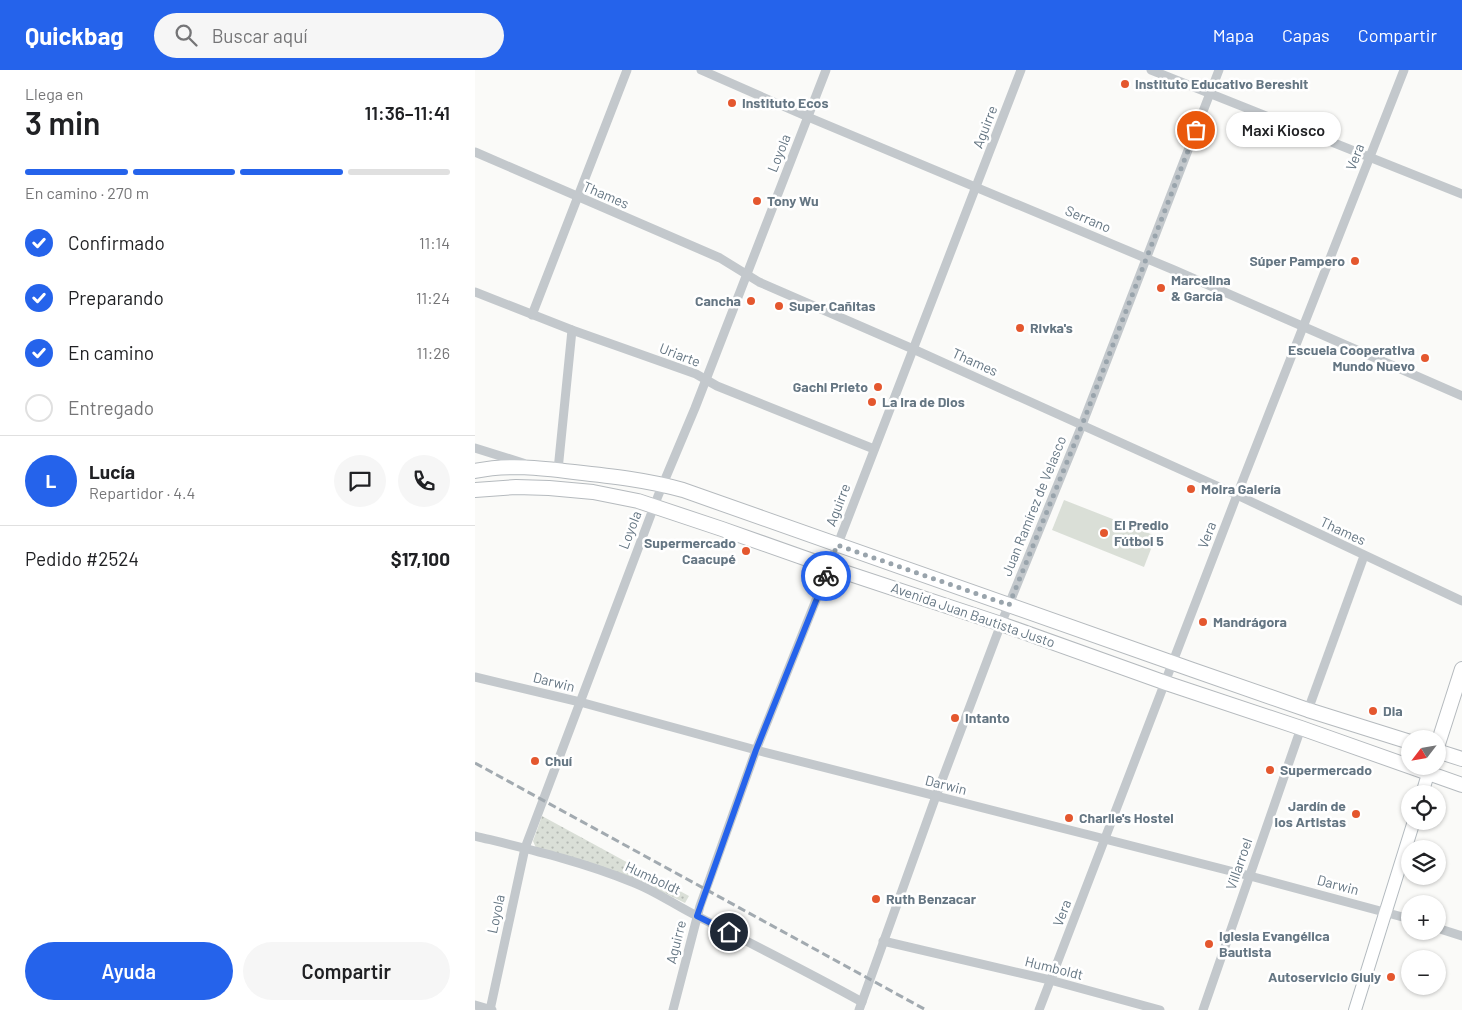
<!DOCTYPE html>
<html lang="es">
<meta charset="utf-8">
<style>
body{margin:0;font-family:Barlow,sans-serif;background:#f6f6f6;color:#202124;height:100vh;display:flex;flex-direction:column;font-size:19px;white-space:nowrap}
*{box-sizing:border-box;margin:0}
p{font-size:16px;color:#757577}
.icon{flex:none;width:28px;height:28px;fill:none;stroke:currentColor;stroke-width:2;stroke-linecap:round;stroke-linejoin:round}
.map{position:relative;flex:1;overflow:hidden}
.panel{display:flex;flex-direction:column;background:#fff;width:475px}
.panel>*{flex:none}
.needle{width:32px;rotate:239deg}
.controls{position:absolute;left:926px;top:660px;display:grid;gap:10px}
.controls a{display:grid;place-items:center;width:45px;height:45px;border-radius:50%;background:#fff;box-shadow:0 1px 4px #0004;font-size:25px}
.pin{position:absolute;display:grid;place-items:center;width:42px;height:42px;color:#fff;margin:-21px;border:2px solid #fff;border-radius:50%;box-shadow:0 1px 5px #0007}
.courier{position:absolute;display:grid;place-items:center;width:50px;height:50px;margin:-25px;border:4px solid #2563eb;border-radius:50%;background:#fff;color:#222;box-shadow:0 1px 6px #0007}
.bubble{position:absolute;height:35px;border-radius:18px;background:#fff;box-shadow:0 1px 4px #0004;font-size:16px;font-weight:600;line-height:35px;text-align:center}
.head em{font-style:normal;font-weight:600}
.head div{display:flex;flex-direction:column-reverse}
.head{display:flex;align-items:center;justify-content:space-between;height:85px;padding:0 25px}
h1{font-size:32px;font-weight:600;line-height:38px}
.bar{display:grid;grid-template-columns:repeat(4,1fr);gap:8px 5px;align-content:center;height:60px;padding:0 25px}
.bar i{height:6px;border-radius:4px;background:#e0e0e0}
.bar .current{background:#2563eb}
.bar p{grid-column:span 4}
.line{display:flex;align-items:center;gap:12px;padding:0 25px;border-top:1px solid #e0e0e0}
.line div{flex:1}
.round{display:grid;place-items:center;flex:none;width:52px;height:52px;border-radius:26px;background:#f6f6f6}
ol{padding:0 25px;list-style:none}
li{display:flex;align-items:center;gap:15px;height:55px}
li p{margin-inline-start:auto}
li .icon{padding:5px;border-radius:50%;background:#2563eb;color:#fff;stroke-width:4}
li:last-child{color:#757577}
li i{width:28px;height:28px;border:2px solid #e0e0e0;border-radius:50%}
.button{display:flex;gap:10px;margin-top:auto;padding:10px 25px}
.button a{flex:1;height:58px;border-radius:30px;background:#2563eb;color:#fff;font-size:20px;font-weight:600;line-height:58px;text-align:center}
.button a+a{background:#f6f6f6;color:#202124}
header{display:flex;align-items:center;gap:30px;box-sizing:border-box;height:70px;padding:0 25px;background:#2563eb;color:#fff}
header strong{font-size:24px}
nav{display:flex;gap:28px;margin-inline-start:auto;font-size:18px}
.search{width:350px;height:45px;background:#f6f6f6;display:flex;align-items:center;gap:12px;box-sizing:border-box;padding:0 18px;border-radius:28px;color:#757577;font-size:19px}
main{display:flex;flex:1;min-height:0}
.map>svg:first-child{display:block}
.grass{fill:url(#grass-dots)}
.pitch{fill:#dadfd7}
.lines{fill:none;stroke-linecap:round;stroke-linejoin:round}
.secondary-casing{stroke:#b3babf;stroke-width:14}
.primary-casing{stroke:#b5babe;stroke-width:16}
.street{stroke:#c3c8cc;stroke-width:9}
.secondary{stroke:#fff;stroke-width:12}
.primary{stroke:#fff;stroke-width:14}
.rail{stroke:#a2aab0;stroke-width:3;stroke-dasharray:8 4;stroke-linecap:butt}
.done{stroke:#99a4ac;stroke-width:5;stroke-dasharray:0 9}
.route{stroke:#2563eb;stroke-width:6}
.poi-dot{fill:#e4572e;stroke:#fff;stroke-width:2}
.labels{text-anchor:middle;stroke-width:5;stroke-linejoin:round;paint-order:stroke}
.poi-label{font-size:14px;font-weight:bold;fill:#657683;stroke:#fff;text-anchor:start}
.street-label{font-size:14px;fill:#657683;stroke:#fff}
</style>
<header>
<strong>Quickbag</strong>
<div class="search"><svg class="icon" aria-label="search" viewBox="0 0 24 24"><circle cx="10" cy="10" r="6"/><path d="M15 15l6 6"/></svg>Buscar aquí</div>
<nav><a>Mapa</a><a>Capas</a><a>Compartir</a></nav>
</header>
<main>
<section class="panel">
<div class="head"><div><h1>3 min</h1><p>Llega en</p></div><em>11:36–11:41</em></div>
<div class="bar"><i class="current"></i><i class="current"></i><i class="current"></i><i></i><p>En camino · 270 m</p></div>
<ol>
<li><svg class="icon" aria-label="check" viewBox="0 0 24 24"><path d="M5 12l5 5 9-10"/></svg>Confirmado<p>11:14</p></li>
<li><svg class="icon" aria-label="check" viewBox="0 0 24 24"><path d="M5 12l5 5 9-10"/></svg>Preparando<p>11:24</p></li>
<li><svg class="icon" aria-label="check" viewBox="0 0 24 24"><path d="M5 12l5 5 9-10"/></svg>En camino<p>11:26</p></li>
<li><i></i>Entregado</li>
</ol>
<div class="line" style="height:90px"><b class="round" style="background:#2563eb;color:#fff">L</b><div><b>Lucía</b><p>Repartidor · 4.4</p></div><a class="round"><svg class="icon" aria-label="chat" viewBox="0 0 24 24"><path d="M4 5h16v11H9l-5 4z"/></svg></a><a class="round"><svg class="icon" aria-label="phone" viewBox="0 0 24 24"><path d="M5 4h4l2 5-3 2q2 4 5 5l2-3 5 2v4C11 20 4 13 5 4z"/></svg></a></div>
<div class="line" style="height:65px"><div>Pedido #2524</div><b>$17,100</b></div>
<div class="button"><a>Ayuda</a><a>Compartir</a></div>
</section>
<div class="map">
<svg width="987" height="940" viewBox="0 0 987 940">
<defs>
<pattern id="grass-dots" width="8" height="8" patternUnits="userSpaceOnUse" patternTransform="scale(1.25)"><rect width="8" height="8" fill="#dadfd7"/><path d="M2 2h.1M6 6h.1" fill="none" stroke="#b4b9b4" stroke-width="1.8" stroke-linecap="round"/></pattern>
</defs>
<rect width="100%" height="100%" fill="#fafaf8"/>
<polygon class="grass" points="67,746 214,826 210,833 158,808 61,778 58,771"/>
<polygon class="pitch" points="589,430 681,466 669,497 577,460"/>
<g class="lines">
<defs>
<g id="secondary">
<polyline points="947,724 953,704"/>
<polyline points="880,940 939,751"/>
</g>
<g id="primary">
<path d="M0,401C33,394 66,398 99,402C136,406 172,410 208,420L718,600L833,640L935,672"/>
<polyline points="0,420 41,417 74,418 118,422 163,431 247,459 369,502 526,554 691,613 826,658 987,715"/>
<polyline points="962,677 987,599"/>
<polyline points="962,681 987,689"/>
</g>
</defs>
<use href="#secondary" class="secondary-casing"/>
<use href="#primary" class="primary-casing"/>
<g class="street">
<polyline points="226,0 333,47 699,200 987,326"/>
<polyline points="676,0 987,124"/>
<polyline points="0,82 245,188 284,212 438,279 762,425 987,531"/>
<polyline points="0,222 97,260 221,304 242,316 399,379"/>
<polyline points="57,245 152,0"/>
<polyline points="0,378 48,393"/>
<polyline points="83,400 97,260"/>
<polyline points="0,607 105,632 281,680 775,806 935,849"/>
<polyline points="833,640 889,486"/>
<path d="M0,766C53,779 106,791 157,812C181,821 201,836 224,847C279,875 333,902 387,932"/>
<polyline points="962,858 987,866"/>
<polyline points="408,871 575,910 685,940"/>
<polyline points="0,935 17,940"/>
<polyline points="15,940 50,778 183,426 220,338 351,0"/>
<polyline points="198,940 225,836 281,680 349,510 546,0"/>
<polyline points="384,940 461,726 526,554 607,355 744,0"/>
<polyline points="564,940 762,425 929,0"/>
<polyline points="728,940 826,658"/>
</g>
<use href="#secondary" class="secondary"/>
<use href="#primary" class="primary"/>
<polyline class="rail" points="0,693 451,940"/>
</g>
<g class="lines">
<polyline class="done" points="351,506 362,475 534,535 607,355 721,60"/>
<polyline class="route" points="254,862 222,846 281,680 351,506"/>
</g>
<g class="poi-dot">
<circle cx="650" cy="14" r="5"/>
<circle cx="257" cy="33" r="5"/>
<circle cx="282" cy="131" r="5"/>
<circle cx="880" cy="191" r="5"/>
<circle cx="686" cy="218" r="5"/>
<circle cx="276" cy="231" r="5"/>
<circle cx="304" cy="236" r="5"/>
<circle cx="545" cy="258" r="5"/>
<circle cx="950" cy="288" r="5"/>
<circle cx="403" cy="317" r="5"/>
<circle cx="397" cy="332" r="5"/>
<circle cx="716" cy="419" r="5"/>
<circle cx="629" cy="463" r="5"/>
<circle cx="271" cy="481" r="5"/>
<circle cx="728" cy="552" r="5"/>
<circle cx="898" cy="641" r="5"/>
<circle cx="480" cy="648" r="5"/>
<circle cx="60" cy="691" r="5"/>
<circle cx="795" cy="700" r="5"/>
<circle cx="881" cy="744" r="5"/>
<circle cx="594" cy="748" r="5"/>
<circle cx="401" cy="829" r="5"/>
<circle cx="734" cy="874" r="5"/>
<circle cx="916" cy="907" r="5"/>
</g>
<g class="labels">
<g class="poi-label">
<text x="660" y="19">Instituto Educativo Bereshit</text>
<text x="267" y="38">Instituto Ecos</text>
<text x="292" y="136">Tony Wu</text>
<text x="870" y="196" text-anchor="end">Súper Pampero</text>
<text x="696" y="215">Marcelina<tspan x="696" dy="16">&amp; García</tspan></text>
<text x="266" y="236" text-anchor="end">Cancha</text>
<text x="314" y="241">Super Cañitas</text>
<text x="555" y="263">Rivka's</text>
<text x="940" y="285" text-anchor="end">Escuela Cooperativa<tspan x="940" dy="16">Mundo Nuevo</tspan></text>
<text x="393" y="322" text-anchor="end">Gachi Prieto</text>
<text x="407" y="337">La Ira de Dios</text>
<text x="726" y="424">Moira Galería</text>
<text x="639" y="460">El Predio<tspan x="639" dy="16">Fútbol 5</tspan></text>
<text x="261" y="478" text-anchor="end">Supermercado<tspan x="261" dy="16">Caacupé</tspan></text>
<text x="738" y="557">Mandrágora</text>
<text x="908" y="646">Dia</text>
<text x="490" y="653">Intanto</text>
<text x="70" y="696">Chuí</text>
<text x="805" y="705">Supermercado</text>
<text x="871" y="741" text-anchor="end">Jardín de<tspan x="871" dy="16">los Artistas</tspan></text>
<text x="604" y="753">Charlie's Hostel</text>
<text x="411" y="834">Ruth Benzacar</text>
<text x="744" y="871">Iglesia Evangélica<tspan x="744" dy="16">Bautista</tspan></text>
<text x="906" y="912" text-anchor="end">Autoservicio Giuly</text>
</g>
<g class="street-label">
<text transform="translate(510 57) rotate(-69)" y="5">Aguirre</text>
<text transform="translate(304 83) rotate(-68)" y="5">Loyola</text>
<text transform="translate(880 87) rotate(-69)" y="5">Vera</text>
<text transform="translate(131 125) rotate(23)" y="5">Thames</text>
<text transform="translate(613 149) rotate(23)" y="5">Serrano</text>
<text transform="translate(205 285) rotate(21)" y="5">Uriarte</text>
<text transform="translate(500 292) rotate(24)" y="5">Thames</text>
<text transform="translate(363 435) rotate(-69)" y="5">Aguirre</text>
<text transform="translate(559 436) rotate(-68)" y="5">Juan Ramírez de Velasco</text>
<text transform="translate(155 460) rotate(-69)" y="5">Loyola</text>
<text transform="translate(868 461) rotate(25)" y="5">Thames</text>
<text transform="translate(732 465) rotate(-69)" y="5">Vera</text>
<text transform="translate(498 545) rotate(19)" y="5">Avenida Juan Bautista Justo</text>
<text transform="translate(79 612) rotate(14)" y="5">Darwin</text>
<text transform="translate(471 715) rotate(14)" y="5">Darwin</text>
<text transform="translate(764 794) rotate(-71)" y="5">Villarroel</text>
<text transform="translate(178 808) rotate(25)" y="5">Humboldt</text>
<text transform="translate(863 815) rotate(15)" y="5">Darwin</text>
<text transform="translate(587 843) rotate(-69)" y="5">Vera</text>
<text transform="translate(21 844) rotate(-78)" y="5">Loyola</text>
<text transform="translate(201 872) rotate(-76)" y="5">Aguirre</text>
<text transform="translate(579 898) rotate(14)" y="5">Humboldt</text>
</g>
</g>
</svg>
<div class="controls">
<a><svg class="needle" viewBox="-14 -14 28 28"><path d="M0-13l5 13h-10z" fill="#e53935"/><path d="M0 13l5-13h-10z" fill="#757577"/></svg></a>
<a><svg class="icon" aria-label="locate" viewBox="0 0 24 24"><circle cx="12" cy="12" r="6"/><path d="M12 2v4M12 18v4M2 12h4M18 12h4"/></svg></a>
<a><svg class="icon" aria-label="layers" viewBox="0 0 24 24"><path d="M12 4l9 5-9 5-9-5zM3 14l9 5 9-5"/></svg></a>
<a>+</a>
<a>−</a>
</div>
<div class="pin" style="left:721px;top:60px;background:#ea580c"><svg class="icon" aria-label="bag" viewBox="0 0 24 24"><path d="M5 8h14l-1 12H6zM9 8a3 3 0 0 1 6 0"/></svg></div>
<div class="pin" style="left:254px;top:862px;background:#1f2937"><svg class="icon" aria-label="home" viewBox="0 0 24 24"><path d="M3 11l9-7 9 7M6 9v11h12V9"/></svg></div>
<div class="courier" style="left:351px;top:506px"><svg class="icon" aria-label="bike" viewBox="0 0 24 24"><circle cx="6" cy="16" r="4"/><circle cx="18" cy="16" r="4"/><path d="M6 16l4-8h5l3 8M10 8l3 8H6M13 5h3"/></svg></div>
<div class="bubble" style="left:751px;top:42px;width:115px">Maxi Kiosco</div>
</div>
</main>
